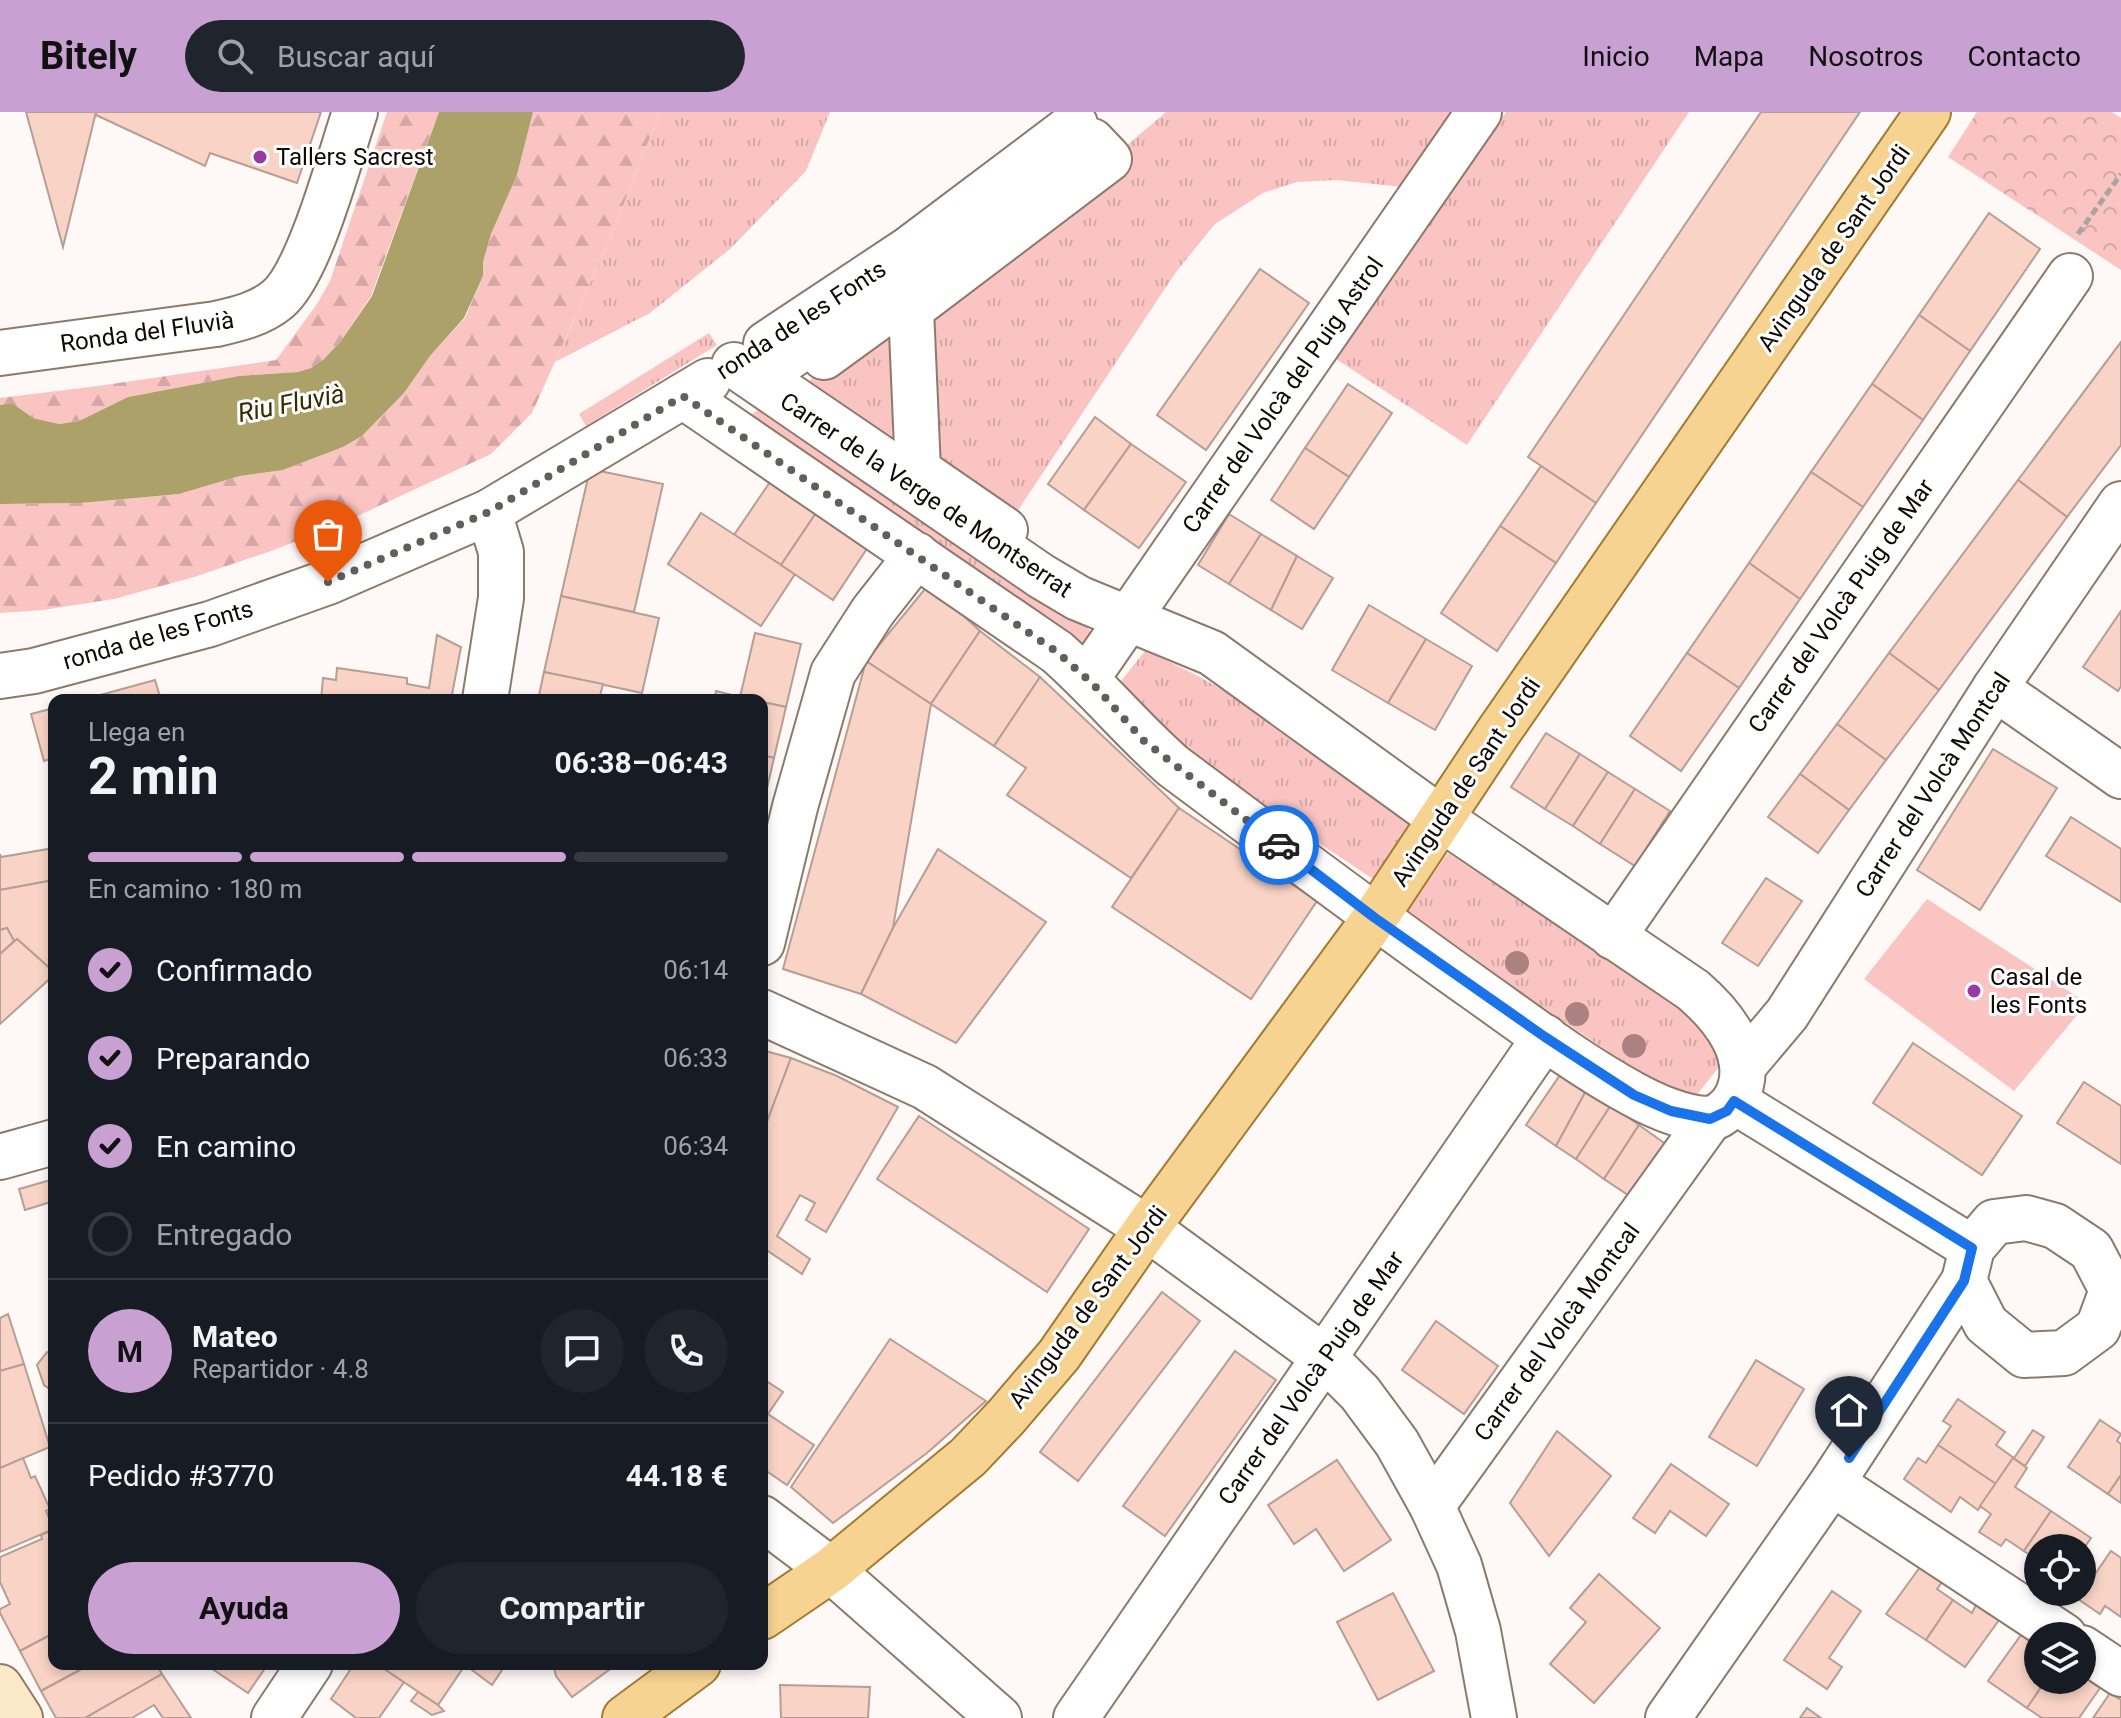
<!DOCTYPE html>
<html lang="es">
<meta charset="utf-8">
<style>
body{margin:0;font-family:Roboto,sans-serif;background:#20242c;color:#f1f3f6;height:100vh;display:flex;flex-direction:column;font-size:30px;white-space:nowrap}
*{box-sizing:border-box;margin:0}
p{font-size:26px;color:#9ea1a6}
.icon{flex:none;width:44px;height:44px;fill:none;stroke:currentColor;stroke-width:2;stroke-linecap:round;stroke-linejoin:round}
.map{position:relative;flex:1;overflow:hidden}
.details{position:absolute;left:48px;top:582px;width:720px;height:976px;display:flex;flex-direction:column;background:#171b24;border-radius:16px;box-shadow:0 4px 12px #0003}
.details>*{flex:none}
.fabs{position:absolute;left:2024px;top:1422px;display:grid;gap:16px}
.fabs a{display:grid;place-items:center;width:72px;height:72px;border-radius:50%;background:#171b24;box-shadow:0 4px 12px #0003;font-size:40px}
.pin{position:absolute;display:grid;place-items:center;width:68px;height:68px;color:#fff;margin:-82px -34px;border-radius:50% 50% 50% 0;rotate:-45deg;box-shadow:0 0 8px #0007}
.pin .icon{rotate:45deg}
.courier{position:absolute;display:grid;place-items:center;width:80px;height:80px;margin:-40px;border:6px solid #1a73e8;border-radius:50%;background:#fff;color:#222;box-shadow:0 2px 10px #0007}
.head em{font-style:normal;font-weight:700}
.head div{display:flex;flex-direction:column-reverse}
.head{display:flex;align-items:center;justify-content:space-between;height:136px;padding:0 40px}
h1{font-size:52px;font-weight:700;line-height:60px}
.bar{display:grid;grid-template-columns:repeat(4,1fr);gap:12px 8px;align-content:center;height:96px;padding:0 40px}
.bar i{height:10px;border-radius:6px;background:#363941}
.bar .current{background:#c8a0d1}
.bar p{grid-column:span 4}
.line{display:flex;align-items:center;gap:20px;padding:0 40px;border-top:2px solid #363941}
.line div{flex:1}
.round{display:grid;place-items:center;flex:none;width:84px;height:84px;border-radius:42px;background:#20242c}
ol{padding:0 40px;list-style:none}
li{display:flex;align-items:center;gap:24px;height:88px}
li p{margin-inline-start:auto}
li .icon{padding:8px;border-radius:50%;background:#c8a0d1;color:#111;stroke-width:4}
li:last-child{color:#9ea1a6}
li i{width:44px;height:44px;border:4px solid #363941;border-radius:50%}
.cta{display:flex;gap:16px;margin-top:auto;padding:16px 40px}
.cta a{flex:1;height:92px;border-radius:48px;background:#c8a0d1;color:#111;font-size:32px;font-weight:700;line-height:92px;text-align:center}
.cta a+a{background:#20242c;color:#f1f3f6}
header{display:flex;align-items:center;gap:48px;box-sizing:border-box;height:112px;padding:0 40px;background:#c8a0d1;color:#111}
header strong{font-size:38px}
nav{display:flex;gap:44px;margin-inline-start:auto;font-size:28px}
.search{width:560px;height:72px;background:#20242c;display:flex;align-items:center;gap:20px;box-sizing:border-box;padding:0 28px;border-radius:44px;color:#9ea1a6;font-size:30px}
.map>svg:first-child{display:block}
.grass{fill:url(#grass-tufts)}
.forest{fill:url(#forest-firs)}
.park{fill:url(#park-crowns)}
.pitch{fill:#f9c4c2}
.water{fill:#aca169}
.building{fill:#f9d4c6;stroke:#b69e95;stroke-width:2}
.lines{fill:none;stroke-linecap:round;stroke-linejoin:round}
.street-casing{stroke:#8c7a6c;stroke-width:48}
.secondary-casing{stroke:#8c7a6c;stroke-width:48}
.primary-casing{stroke:#a37a31;stroke-width:48}
.path{stroke:#aaa4a1;stroke-width:5;stroke-dasharray:8 4;stroke-linecap:butt}
.street{stroke:#fff;stroke-width:44}
.secondary{stroke:#fbe9c8;stroke-width:44}
.primary{stroke:#f7d392;stroke-width:44}
.tree{fill:#ac8181}
.done{stroke:#635e59;stroke-width:8;stroke-dasharray:0 14.4}
.route{stroke:#1a73e8;stroke-width:10}
.poi-dot{fill:#973aa3;stroke:#fff;stroke-width:3}
.labels{text-anchor:middle;stroke-width:6;stroke-linejoin:round;paint-order:stroke}
.poi-label{font-size:24px;fill:#100a05;stroke:#fff;text-anchor:start}
.street-label{font-size:24px;fill:#100a05;stroke:#fff}
.water-label{font-size:26px;font-style:italic;fill:#352d00;stroke:#fff}
</style>
<header>
<strong>Bitely</strong>
<div class="search"><svg class="icon" aria-label="search" viewBox="0 0 24 24"><circle cx="10" cy="10" r="6"/><path d="M15 15l6 6"/></svg>Buscar aquí</div>
<nav><a>Inicio</a><a>Mapa</a><a>Nosotros</a><a>Contacto</a></nav>
</header>
<div class="map">
<svg width="2121" height="1606" viewBox="0 0 2121 1606">
<defs>
<pattern id="grass-tufts" width="24" height="20" patternUnits="userSpaceOnUse" patternTransform="scale(2)"><rect width="24" height="20" fill="#f9c4c2"/><path d="M3 7l-1-3M5 7V3M7 7l1-3M15 17l-1-3M17 17v-4M19 17l1-3" fill="none" stroke="#d4a7a5"/></pattern>
<pattern id="forest-firs" width="22" height="20" patternUnits="userSpaceOnUse" patternTransform="scale(2)"><rect width="22" height="20" fill="#f9c4c2"/><path d="M5 1l3.5 6h-7zM16 11l3.5 6h-7z" fill="#d4a7a5"/></pattern>
<pattern id="park-crowns" width="20" height="18" patternUnits="userSpaceOnUse" patternTransform="scale(2)"><rect width="20" height="18" fill="#f9c4c2"/><path d="M2 6a3 3 0 1 1 6 0M12 15a3 3 0 1 1 6 0" fill="none" stroke="#d4a7a5"/></pattern>
</defs>
<rect width="100%" height="100%" fill="#fef9f6"/>
<g class="grass">
<polygon points="660,0 830,0 806,59 730,137 650,201 555,250 610,127"/>
<polygon points="1166,0 1454,0 1403,75 1336,68 1297,70 1263,81 1215,112 1176,160 1005,418 918,358 911,197 1086,68"/>
<polygon points="1506,0 1689,0 1467,333 1336,247"/>
<polygon points="891,210 893,345 796,278"/>
<polygon points="709,221 717,233 586,314 579,302"/>
<polygon points="762,295 1079,510 1089,517 1092,526 1086,532 1075,529 747,306"/>
<path d="M1145,539C1242,579 1326,648 1412,708L1373,767C1288,709 1183,652 1121,569Z"/>
<polygon points="1448,741 1684,899 1714,927 1723,950 1695,985 1671,980 1641,962 1405,801"/>
</g>
<g class="forest">
<polygon points="387,0 439,0 371,184 341,229 324,247 311,256 298,260 239,264 128,285 79,309 59,312 33,306 12,291 0,293 0,286 98,274 276,248 317,192 330,169"/>
<polygon points="533,0 660,0 610,127 532,301 491,342 351,407 274,438 194,465 114,487 43,498 0,501 0,392 81,391 179,382 240,364 283,358 343,335 362,324 404,281 430,244 465,206 483,164 483,150 491,122 517,63"/>
</g>
<polygon class="park" points="1977,0 2112,0 2121,6 2121,158 1948,45"/>
<polygon class="pitch" points="1927,787 2087,891 2014,979 1864,867"/>
<polygon class="water" points="439,0 533,0 517,63 491,122 483,150 483,164 464,206 430,244 404,281 362,324 343,335 283,358 240,364 179,382 81,391 0,392 0,293 12,291 33,306 59,312 79,309 128,285 239,264 298,260 311,256 324,247 341,229 372,184"/>
<g class="building">
<polygon points="26,0 96,0 63,135"/>
<polygon points="96,0 321,0 297,71 210,41 205,54 96,3"/>
<polygon points="1761,0 1860,0 1596,391 1528,345"/>
<polygon points="1989,101 2040,137 1970,239 1919,203"/>
<polygon points="1260,157 1309,191 1206,338 1157,303"/>
<polygon points="1919,203 1970,239 1923,308 1872,272"/>
<polygon points="2121,230 2121,333 2067,405 2018,368"/>
<polygon points="1348,272 1392,301 1349,365 1305,336"/>
<polygon points="1872,272 1923,308 1863,395 1811,360"/>
<polygon points="1095,305 1131,332 1084,398 1048,372"/>
<polygon points="1131,332 1186,370 1139,436 1084,398"/>
<polygon points="1305,336 1349,365 1314,417 1271,388"/>
<polygon points="1541,354 1596,391 1556,451 1500,414"/>
<polygon points="590,357 663,372 634,500 561,484"/>
<polygon points="1811,360 1863,395 1800,487 1749,451"/>
<polygon points="2018,368 2067,405 1939,578 1889,541"/>
<polygon points="770,370 816,401 781,453 734,423"/>
<polygon points="701,401 795,462 761,514 668,452"/>
<polygon points="816,401 868,435 833,488 781,453"/>
<polygon points="1229,402 1261,422 1229,472 1198,453"/>
<polygon points="1500,414 1556,451 1497,539 1441,501"/>
<polygon points="1261,422 1297,444 1271,498 1229,472"/>
<polygon points="1297,444 1333,466 1302,517 1271,498"/>
<polygon points="1749,451 1800,487 1739,576 1687,541"/>
<polygon points="929,472 980,519 931,592 866,549"/>
<polygon points="561,484 659,506 642,581 544,560"/>
<polygon points="1369,493 1426,527 1388,591 1332,558"/>
<polygon points="2121,499 2121,574 2118,579 2083,555"/>
<polygon points="980,519 1040,565 994,634 931,592"/>
<polygon points="755,521 801,532 786,595 740,585"/>
<polygon points="437,523 461,535 451,588 321,588 323,566 336,568 337,556 407,566 407,572 429,576"/>
<polygon points="1426,527 1472,554 1435,618 1388,591"/>
<polygon points="1687,541 1739,576 1681,659 1630,624"/>
<polygon points="1889,541 1939,578 1886,648 1837,612"/>
<polygon points="866,549 931,592 893,816 861,882 783,857"/>
<polygon points="544,560 603,572 599,588 538,588"/>
<polygon points="1040,565 1179,696 1131,766 1007,683 1026,656 994,634"/>
<polygon points="155,568 161,588 82,588"/>
<polygon points="716,579 740,585 754,588 714,588"/>
<polygon points="762,590 786,595 774,646 762,643"/>
<polygon points="54,596 54,661 50,647 44,649 31,602"/>
<polygon points="1837,612 1886,648 1849,698 1800,662"/>
<polygon points="1546,621 1580,642 1545,697 1511,675"/>
<polygon points="1993,637 2057,676 1980,798 1917,758"/>
<polygon points="1580,642 1608,660 1573,714 1545,697"/>
<polygon points="762,643 774,646 762,698"/>
<polygon points="1608,660 1635,677 1600,732 1573,714"/>
<polygon points="1800,662 1849,698 1818,741 1768,705"/>
<polygon points="1635,677 1670,699 1635,754 1600,732"/>
<polygon points="1179,696 1317,789 1251,887 1112,795"/>
<polygon points="2071,705 2121,737 2121,790 2046,744"/>
<polygon points="54,736 54,768 0,778 0,742 1,745"/>
<polygon points="938,737 1046,810 956,931 861,882 893,816"/>
<polygon points="1766,766 1802,789 1758,854 1722,831"/>
<polygon points="54,768 54,860 17,827 14,829 7,816 0,818 0,778"/>
<polygon points="7,816 14,829 0,842 0,818"/>
<polygon points="17,827 54,860 54,863 0,912 0,842"/>
<polygon points="1913,931 2022,1004 1982,1063 1873,991"/>
<polygon points="762,938 791,946 762,1023"/>
<polygon points="791,946 837,964 898,995 826,1120 806,1108 815,1091 800,1083 777,1124 810,1147 802,1162 762,1135 762,1023"/>
<polygon points="1562,960 1587,977 1556,1034 1526,1013"/>
<polygon points="2084,970 2121,994 2121,1052 2057,1011"/>
<polygon points="1587,977 1611,993 1576,1047 1556,1034"/>
<polygon points="1611,993 1639,1013 1604,1067 1576,1047"/>
<polygon points="919,1004 1089,1117 1047,1180 877,1067"/>
<polygon points="1639,1013 1667,1033 1631,1085 1604,1067"/>
<polygon points="54,1067 54,1089 25,1098 19,1077"/>
<polygon points="1162,1180 1200,1209 1078,1369 1040,1340"/>
<polygon points="8,1202 24,1252 0,1259 0,1206"/>
<polygon points="1436,1209 1498,1254 1464,1302 1402,1258"/>
<polygon points="890,1227 986,1289 927,1341 833,1411 791,1375"/>
<polygon points="1235,1239 1276,1268 1165,1424 1123,1394"/>
<polygon points="47,1240 54,1244 54,1280 44,1273 37,1253"/>
<polygon points="1756,1248 1804,1277 1757,1354 1709,1325"/>
<polygon points="24,1252 50,1335 0,1356 0,1259"/>
<polygon points="768,1270 783,1280 768,1302 814,1333 787,1373 762,1356 762,1279"/>
<polygon points="1958,1287 2005,1320 1996,1333 2014,1346 2033,1318 2044,1325 2025,1354 2013,1346 1996,1372 1938,1333 1951,1314 1943,1309"/>
<polygon points="2100,1308 2121,1322 2117,1329 2121,1332 2121,1363 2108,1382 2068,1355"/>
<polygon points="1557,1319 1611,1364 1549,1444 1510,1391"/>
<polygon points="1938,1333 1996,1372 1978,1398 1960,1385 1951,1400 1904,1367 1918,1346 1926,1351"/>
<polygon points="23,1346 31,1366 35,1364 50,1397 46,1399 54,1417 0,1440 0,1356"/>
<polygon points="2013,1346 2027,1356 2015,1375 2051,1399 2024,1439 2006,1427 2001,1434 1979,1420 1991,1402 1980,1394"/>
<polygon points="1337,1348 1391,1428 1344,1459 1316,1417 1294,1432 1268,1393"/>
<polygon points="1671,1352 1729,1392 1706,1424 1670,1399 1655,1421 1633,1406"/>
<polygon points="2121,1363 2121,1391 2108,1382"/>
<polygon points="2051,1399 2091,1426 2082,1439 2082,1436 2038,1436 2038,1449 2024,1439"/>
<polygon points="54,1417 54,1521 20,1539 0,1501 0,1497 10,1492 0,1470 0,1445 42,1427 41,1423"/>
<polygon points="2111,1439 2121,1446 2121,1505 2105,1494 2100,1502 2078,1487"/>
<polygon points="1920,1455 1942,1470 1937,1477 1953,1488 1926,1528 1886,1502"/>
<polygon points="1599,1462 1660,1516 1594,1591 1550,1552 1586,1510 1570,1496"/>
<polygon points="1832,1479 1861,1499 1829,1546 1842,1555 1827,1577 1784,1548"/>
<polygon points="1393,1481 1434,1559 1378,1588 1337,1510"/>
<polygon points="1953,1488 1972,1501 1976,1493 1999,1508 1965,1555 1926,1528"/>
<polygon points="54,1521 54,1552 91,1552 41,1579 20,1539"/>
<polygon points="2021,1523 2038,1535 2038,1568 2046,1568 2027,1596 1988,1569"/>
<polygon points="91,1552 156,1552 162,1562 85,1606 56,1606 41,1579"/>
<polygon points="205,1552 268,1552 248,1581"/>
<polygon points="354,1552 377,1552 404,1570 379,1606 356,1606 331,1587"/>
<polygon points="377,1552 464,1552 465,1553 438,1593"/>
<polygon points="464,1552 506,1552 492,1573"/>
<polygon points="553,1552 617,1552 572,1585 556,1564"/>
<polygon points="162,1562 191,1606 163,1606 154,1593 132,1606 85,1606"/>
<polygon points="2082,1564 2100,1576 2079,1606 2042,1606 2027,1596 2046,1568 2082,1568"/>
<polygon points="780,1573 870,1575 868,1606 781,1606"/>
<polygon points="418,1580 438,1593 444,1599 432,1603 411,1589"/>
<polygon points="2110,1581 2121,1588 2121,1606 2093,1606"/>
<polygon points="1807,1596 1821,1606 1800,1606"/>
</g>
<g class="lines">
<defs>
<g id="street">
<polygon points="1092,29 1109,47 911,197 918,358 1005,418 998,426 782,279 776,266 780,251 812,230 824,245 1059,74 1060,68 1055,62"/>
<polyline points="766,232 909,137 1075,12"/>
<path d="M0,241L216,212C238,207 260,202 278,187C310,160 340,44 355,0"/>
<path d="M683,284L1057,540C1098,576 1132,618 1173,654C1274,729 1374,805 1476,877C1527,913 1578,952 1633,982C1653,993 1684,1007 1708,1007C1719,1006 1730,996 1736,986C1757,945 1723,904 1693,878L1440,706L1212,541L1078,486L1041,464L734,253"/>
<polyline points="0,564 34,559 210,512 328,470 489,400 708,269"/>
<polyline points="1087,566 1479,0"/>
<polyline points="1995,576 2121,664"/>
<polyline points="485,588 501,486 501,440 489,400"/>
<polyline points="1613,825 2070,164"/>
<polyline points="762,831 795,695 833,561 873,499 917,443"/>
<polyline points="762,900 925,975 1147,1116 1325,1246 1360,1281 1397,1331 1432,1394 1459,1453 1478,1519 1494,1606"/>
<polyline points="1744,953 1787,902 1995,576 2121,392"/>
<polyline points="1734,989 1972,1136"/>
<polyline points="0,1045 54,1030"/>
<polygon points="2026,1106 2055,1114 2091,1138 2112,1178 2098,1216 2064,1241 2024,1243 1986,1212 1964,1169 1972,1136 1994,1110"/>
<polyline points="1832,1371 2064,1524"/>
<polyline points="1432,1394 1710,1007"/>
<polyline points="762,1406 831,1458 999,1606"/>
<polyline points="2082,1536 2121,1562"/>
<polyline points="274,1606 310,1552"/>
<polyline points="1076,1606 1545,925"/>
<polyline points="1668,1606 1832,1371 1964,1169"/>
</g>
<polyline id="secondary" points="0,1575 20,1606"/>
<g id="primary">
<polyline points="762,1505 831,1458 968,1345 1006,1305 1059,1243 1147,1116 1375,806 1497,622 1928,0"/>
<polyline points="625,1606 698,1552"/>
</g>
</defs>
<use href="#street" class="street-casing"/>
<use href="#secondary" class="secondary-casing"/>
<use href="#primary" class="primary-casing"/>
<polyline class="path" points="2078,122 2121,62"/>
<use href="#street" class="street"/>
<use href="#secondary" class="secondary"/>
<use href="#primary" class="primary"/>
</g>
<g class="tree">
<circle cx="1517" cy="851" r="12"/>
<circle cx="1577" cy="902" r="12"/>
<circle cx="1634" cy="934" r="12"/>
</g>
<g class="lines">
<polyline class="done" points="328,470 489,400 683,284 1057,540 1093,572 1144,629 1279,733"/>
<polyline class="route" points="1279,733 1375,806 1545,925 1634,983 1671,999 1710,1007 1727,999 1734,989 1972,1136 1964,1169 1849,1346"/>
</g>
<g class="poi-dot">
<circle cx="260" cy="45" r="8"/>
<circle cx="1974" cy="879" r="8"/>
</g>
<g class="labels">
<g class="poi-label">
<text x="276" y="53">Tallers Sacrest</text>
<text x="1990" y="873">Casal de<tspan x="1990" dy="28">les Fonts</tspan></text>
</g>
<g class="street-label">
<text transform="translate(1834 136) rotate(-55)" y="8">Avinguda de Sant Jordi</text>
<text transform="translate(801 208) rotate(-33)" y="8">ronda de les Fonts</text>
<text transform="translate(147 220) rotate(-8)" y="8">Ronda del Fluvià</text>
<text transform="translate(1283 283) rotate(-55)" y="8">Carrer del Volcà del Puig Astrol</text>
<text transform="translate(926 383) rotate(34)" y="8">Carrer de la Verge de Montserrat</text>
<text transform="translate(1841 494) rotate(-55)" y="8">Carrer del Volcà Puig de Mar</text>
<text transform="translate(158 523) rotate(-16)" y="8">ronda de les Fonts</text>
<text transform="translate(1466 670) rotate(-56)" y="8">Avinguda de Sant Jordi</text>
<text transform="translate(1933 673) rotate(-57)" y="8">Carrer del Volcà Montcal</text>
<text transform="translate(1088 1195) rotate(-53)" y="8">Avinguda de Sant Jordi</text>
<text transform="translate(1557 1220) rotate(-54)" y="8">Carrer del Volcà Montcal</text>
<text transform="translate(1311 1266) rotate(-55)" y="8">Carrer del Volcà Puig de Mar</text>
</g>
<g class="water-label">
<text transform="translate(291 291) rotate(-11)" y="9">Riu Fluvià</text>
</g>
</g>
</svg>
<div class="fabs">
<a><svg class="icon" aria-label="locate" viewBox="0 0 24 24"><circle cx="12" cy="12" r="6"/><path d="M12 2v4M12 18v4M2 12h4M18 12h4"/></svg></a>
<a><svg class="icon" aria-label="layers" viewBox="0 0 24 24"><path d="M12 4l9 5-9 5-9-5zM3 14l9 5 9-5"/></svg></a>
</div>
<div class="pin" style="left:328px;top:470px;background:#ea580c"><svg class="icon" aria-label="bag" viewBox="0 0 24 24"><path d="M5 8h14l-1 12H6zM9 8a3 3 0 0 1 6 0"/></svg></div>
<div class="pin" style="left:1849px;top:1346px;background:#1f2937"><svg class="icon" aria-label="home" viewBox="0 0 24 24"><path d="M3 11l9-7 9 7M6 9v11h12V9"/></svg></div>
<div class="courier" style="left:1279px;top:733px"><svg class="icon" aria-label="car" viewBox="0 0 24 24"><path d="M5 17H2v-5l4-1 3-4h7l3 4 3 1v5h-3M9 17h6M6 11h13"/><circle cx="7" cy="17" r="2"/><circle cx="17" cy="17" r="2"/></svg></div>
<section class="details">
<div class="head"><div><h1>2 min</h1><p>Llega en</p></div><em>06:38–06:43</em></div>
<div class="bar"><i class="current"></i><i class="current"></i><i class="current"></i><i></i><p>En camino · 180 m</p></div>
<ol>
<li><svg class="icon" aria-label="check" viewBox="0 0 24 24"><path d="M5 12l5 5 9-10"/></svg>Confirmado<p>06:14</p></li>
<li><svg class="icon" aria-label="check" viewBox="0 0 24 24"><path d="M5 12l5 5 9-10"/></svg>Preparando<p>06:33</p></li>
<li><svg class="icon" aria-label="check" viewBox="0 0 24 24"><path d="M5 12l5 5 9-10"/></svg>En camino<p>06:34</p></li>
<li><i></i>Entregado</li>
</ol>
<div class="line" style="height:144px"><b class="round" style="background:#c8a0d1;color:#111">M</b><div><b>Mateo</b><p>Repartidor · 4.8</p></div><a class="round"><svg class="icon" aria-label="chat" viewBox="0 0 24 24"><path d="M4 5h16v11H9l-5 4z"/></svg></a><a class="round"><svg class="icon" aria-label="phone" viewBox="0 0 24 24"><path d="M5 4h4l2 5-3 2q2 4 5 5l2-3 5 2v4C11 20 4 13 5 4z"/></svg></a></div>
<div class="line" style="height:104px"><div>Pedido #3770</div><b>44.18 €</b></div>
<div class="cta"><a>Ayuda</a><a>Compartir</a></div>
</section>
</div>
